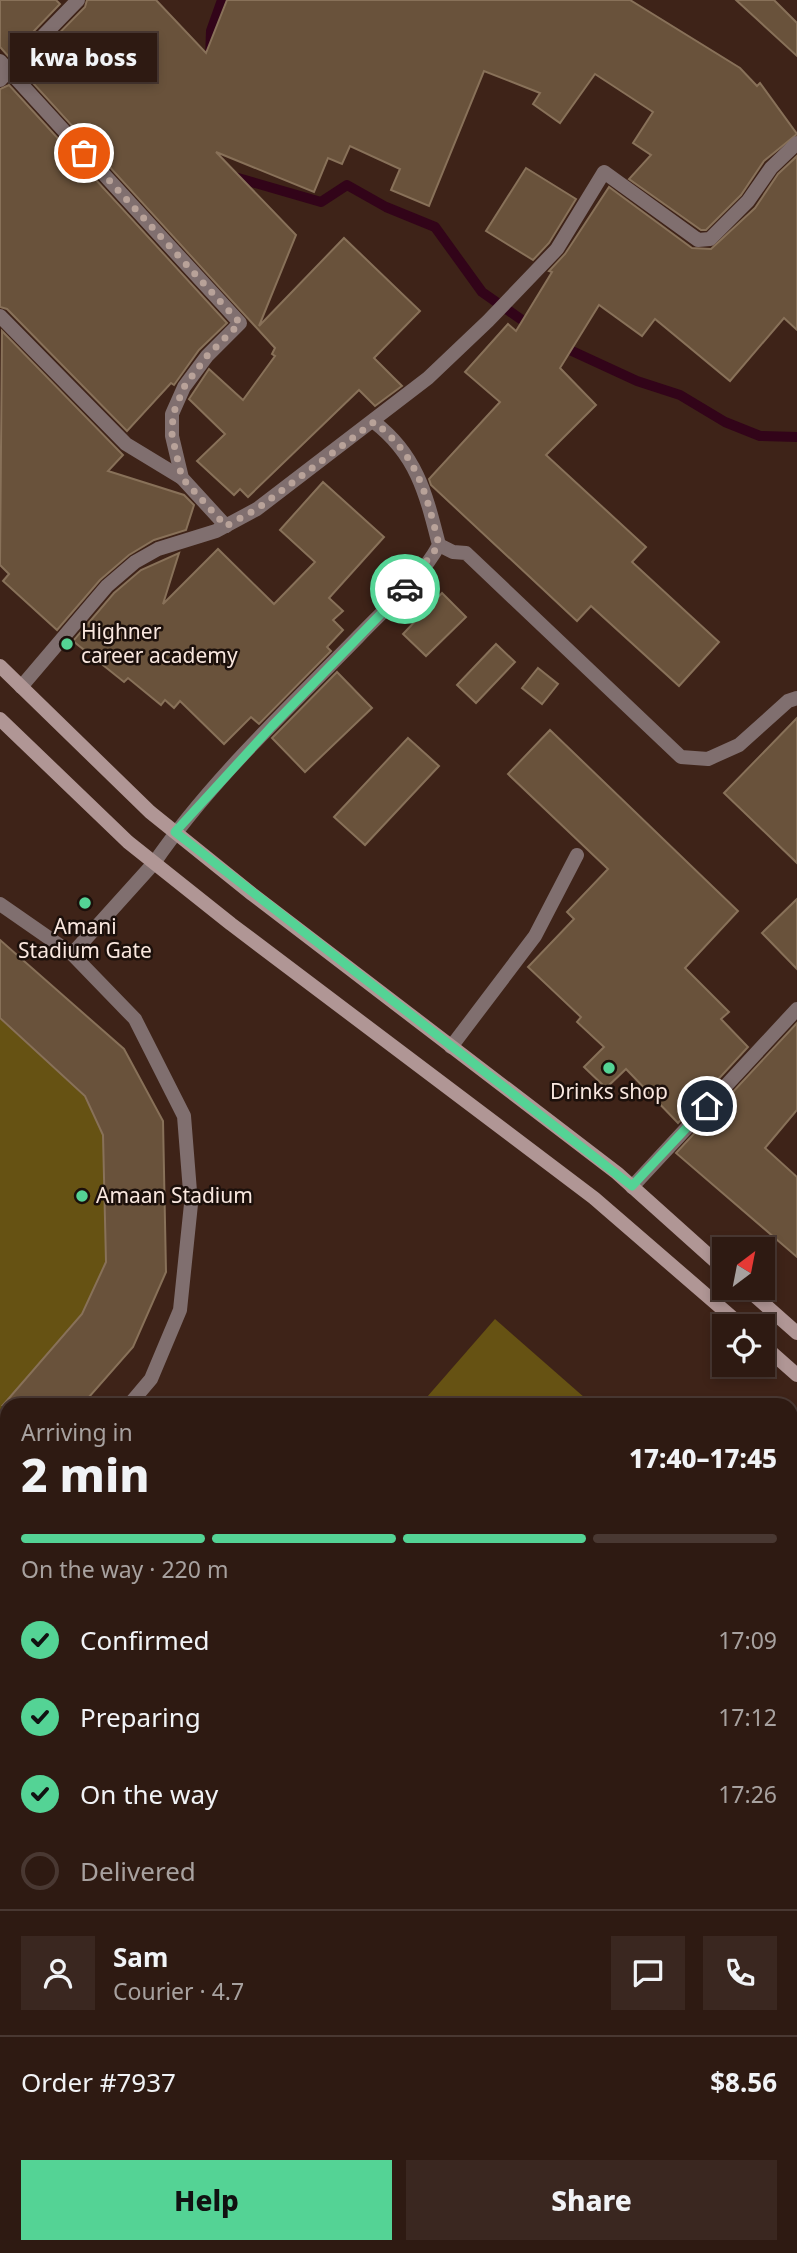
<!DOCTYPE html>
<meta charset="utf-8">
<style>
body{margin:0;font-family:"Noto Sans",sans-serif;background:#3a2720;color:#f1f3f6;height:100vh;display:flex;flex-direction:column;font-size:26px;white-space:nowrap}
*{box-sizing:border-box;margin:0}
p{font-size:23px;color:#a7a19f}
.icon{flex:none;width:38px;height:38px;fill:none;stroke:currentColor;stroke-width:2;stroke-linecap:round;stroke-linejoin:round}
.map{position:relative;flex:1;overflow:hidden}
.panel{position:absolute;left:0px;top:1398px;width:798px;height:856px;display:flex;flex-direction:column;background:#2e1a12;border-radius:21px 21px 0 0;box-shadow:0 4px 10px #0003,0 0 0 2px #493832}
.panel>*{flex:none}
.needle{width:46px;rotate:32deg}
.tools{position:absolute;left:712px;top:1237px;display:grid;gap:14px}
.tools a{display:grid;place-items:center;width:63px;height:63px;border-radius:0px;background:#2e1a12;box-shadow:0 4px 10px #0003,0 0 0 2px #493832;font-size:35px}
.pin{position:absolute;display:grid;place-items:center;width:60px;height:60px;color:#fff;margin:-30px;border:4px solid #fff;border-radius:50%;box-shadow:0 2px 7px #0007}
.courier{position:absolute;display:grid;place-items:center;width:70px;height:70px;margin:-35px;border:5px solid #54d395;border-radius:50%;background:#fff;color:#222;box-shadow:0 2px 9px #0007}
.bubble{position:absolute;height:49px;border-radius:0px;background:#2e1a12;box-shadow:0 4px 10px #0003,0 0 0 2px #493832;font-size:23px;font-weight:800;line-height:49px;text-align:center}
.headline em{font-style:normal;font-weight:800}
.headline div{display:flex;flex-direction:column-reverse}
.headline{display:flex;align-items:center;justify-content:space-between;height:119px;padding:0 21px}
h1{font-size:46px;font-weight:800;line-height:52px}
.bar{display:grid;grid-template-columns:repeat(4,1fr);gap:10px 7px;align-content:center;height:84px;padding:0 21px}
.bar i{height:9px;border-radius:5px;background:#493832}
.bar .current{background:#54d395}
.bar p{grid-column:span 4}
.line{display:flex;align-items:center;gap:18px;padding:0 21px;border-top:2px solid #493832}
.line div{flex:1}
.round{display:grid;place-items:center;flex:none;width:74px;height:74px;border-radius:0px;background:#3a2720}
ol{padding:0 21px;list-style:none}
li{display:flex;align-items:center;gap:21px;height:77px}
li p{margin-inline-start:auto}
li .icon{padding:7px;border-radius:50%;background:#54d395;color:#111;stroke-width:4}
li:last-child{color:#a7a19f}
li i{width:38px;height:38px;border:4px solid #493832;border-radius:50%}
.button{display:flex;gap:14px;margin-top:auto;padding:14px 21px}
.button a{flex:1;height:80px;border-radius:0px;background:#54d395;color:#111;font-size:28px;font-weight:800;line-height:80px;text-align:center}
.button a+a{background:#3a2720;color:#f1f3f6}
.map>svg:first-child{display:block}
.green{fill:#665213}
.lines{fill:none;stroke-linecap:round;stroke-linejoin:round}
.stream{stroke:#320419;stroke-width:10}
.building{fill:#69523b;stroke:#887159;stroke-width:2}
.service{stroke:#806f6f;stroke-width:14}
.minor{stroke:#806f6f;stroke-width:14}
.secondary{stroke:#b09695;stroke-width:14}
.done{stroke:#b8a299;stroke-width:7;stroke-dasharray:0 12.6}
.route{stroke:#54d395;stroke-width:9}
.poi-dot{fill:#54d395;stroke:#1c100b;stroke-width:2.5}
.labels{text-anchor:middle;stroke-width:5;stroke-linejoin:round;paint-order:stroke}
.poi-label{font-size:21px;fill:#f9e7df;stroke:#1c100b;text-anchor:start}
</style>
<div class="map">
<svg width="797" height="2253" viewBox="0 0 797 2253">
<rect width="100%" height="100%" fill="#3e2318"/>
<g class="green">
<polygon points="0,940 124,1049 163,1121 166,1272 133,1347 82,1405 7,1405 7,1492 0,1500"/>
<polygon points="495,1319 593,1405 420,1405"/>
<polygon points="0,1889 7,1896 7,2210 0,2218"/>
</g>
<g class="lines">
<g class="stream">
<polyline points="210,60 211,31 222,0"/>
<polyline points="231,176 321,202 347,185 386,207 435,227 482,292 532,327"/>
<polyline points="559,345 637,381 680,395 725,422 760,436 797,437"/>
</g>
</g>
<g class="building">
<polygon points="0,0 56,0 60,4 9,57 0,47"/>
<polygon points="87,0 156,0 206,53 227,0 630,0 740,68 757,86 760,83 797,134 764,161 741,195 706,230 701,230 629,179 651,155 633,143 653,112 595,74 560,123 533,104 540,93 484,71 429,206 391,190 400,169 350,146 342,164 328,158 314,192 216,152 296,235 259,326 344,238 420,311 374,358 402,386 375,406 359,390 248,497 240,489 234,495 197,461 225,434 189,399 209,369 243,400 275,356 272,354 275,348 22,71 85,7"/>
<polygon points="736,0 774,0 797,23 797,56"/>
<polygon points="9,85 227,323 199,350 174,385 171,383 127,431 7,309 0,307 0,89"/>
<polygon points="797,156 797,330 784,318 730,381 655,319 642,336 599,305 560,368 596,405 546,455 646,547 632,562 719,642 679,686 591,606 577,621 431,485 429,479 500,402 465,372 508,324 516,331 552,272 549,271 565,254 609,187 692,248 711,249 755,208 778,174"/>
<polygon points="526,168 576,199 549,243 533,260 486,231"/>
<polygon points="2,331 123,455 108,471 184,495 194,505 186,530 154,540 129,555 100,580 57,630 3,581 9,574 0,565"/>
<polygon points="323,482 384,537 329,598 343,611 333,620 343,630 327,647 331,651 259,724 251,717 224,744 180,701 174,708 165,700 161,705 128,678 124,682 73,641 114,593 141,570 179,553 163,604 218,549 274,604 315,562 280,530"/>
<polygon points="442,593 466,617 426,656 403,634"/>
<polygon points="496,644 515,662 476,703 457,685"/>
<polygon points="538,668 558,684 542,704 522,688"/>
<polygon points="337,672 372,708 305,772 272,738"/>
<polygon points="797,718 797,863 724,793"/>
<polygon points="550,730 738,911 685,968 729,1012 721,1019 748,1047 678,1123 626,1069 606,1088 584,1067 604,1047 577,1022 581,1017 528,967 574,919 567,912 608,869 508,774"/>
<polygon points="408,738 439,766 365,845 334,817"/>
<polygon points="797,899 797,969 762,933"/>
<polygon points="0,940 124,1049 163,1121 166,1272 133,1347 82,1405 3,1405 82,1314 106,1262 103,1135 85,1096 0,1018"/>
<polygon points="797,1023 797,1110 765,1148 797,1177 797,1257 676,1153"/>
</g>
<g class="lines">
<g class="service">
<polyline points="0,904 72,954 135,1019 184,1116 191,1204 180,1310 151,1379 129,1405"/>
<polyline points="72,954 154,863"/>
<polyline points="451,1047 535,936 577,855"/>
<polyline points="0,1556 7,1548"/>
</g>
<g class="minor">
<polyline points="0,61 240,323 207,356 184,387 172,414 172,436 182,478 226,526"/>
<polyline points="0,80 78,0"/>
<polyline points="0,316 126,444 182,478"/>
<polyline points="439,545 453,552 466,553 681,757 708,759 739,745 788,701 797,698"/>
<polyline points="21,687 107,586 135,562 158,549 216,531 257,509 428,378 488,321 557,249 604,172 698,240 710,239 748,201 771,168 797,143"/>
<path d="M154,863C211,780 288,709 358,637C385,608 420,580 439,545C426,494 417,455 374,422"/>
<polyline points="632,1187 797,1009"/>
<polyline points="0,1583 7,1589"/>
</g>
<g class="secondary">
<polyline points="0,666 150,812 252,894 617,1173 724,1269"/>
<polyline points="0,719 128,842 231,924 594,1198 742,1326"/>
<polyline points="746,1288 797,1333"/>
<polyline points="763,1345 797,1375"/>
<polyline points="791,2017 797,2012"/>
<polyline points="791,2069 797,2064"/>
<polyline points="513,2253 521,2247"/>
<polyline points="561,2253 569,2247"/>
</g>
</g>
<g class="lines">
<path class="done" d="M84,153L240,323L207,356L184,387L173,414L172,436L182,478L226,526L257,509L374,422C418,456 426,493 439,545L405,589"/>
<polyline class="route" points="405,589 272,726 175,832 632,1186 707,1106"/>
</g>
<g class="poi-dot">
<circle cx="67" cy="644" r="7"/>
<circle cx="85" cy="903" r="7"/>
<circle cx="609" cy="1068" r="7"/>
<circle cx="82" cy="1196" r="7"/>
</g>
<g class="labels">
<g class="poi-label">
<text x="81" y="639">Highner<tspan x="81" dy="24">career academy</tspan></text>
<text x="85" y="934" text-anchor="middle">Amani<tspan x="85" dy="24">Stadium Gate</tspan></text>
<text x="609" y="1099" text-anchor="middle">Drinks shop</text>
<text x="96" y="1203">Amaan Stadium</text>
</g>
</g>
</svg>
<div class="tools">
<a><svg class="needle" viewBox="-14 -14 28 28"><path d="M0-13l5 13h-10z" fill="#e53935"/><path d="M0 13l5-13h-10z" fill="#a7a19f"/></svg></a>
<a><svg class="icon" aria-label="locate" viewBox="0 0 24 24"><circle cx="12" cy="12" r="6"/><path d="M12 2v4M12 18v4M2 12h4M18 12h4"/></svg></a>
</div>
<div class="pin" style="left:84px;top:153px;background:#ea580c"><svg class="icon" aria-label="bag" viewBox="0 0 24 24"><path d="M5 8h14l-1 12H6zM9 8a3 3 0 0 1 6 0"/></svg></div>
<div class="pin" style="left:707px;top:1106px;background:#1f2937"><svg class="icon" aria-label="home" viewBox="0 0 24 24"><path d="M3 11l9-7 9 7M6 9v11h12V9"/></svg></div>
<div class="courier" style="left:405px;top:589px"><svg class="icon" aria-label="car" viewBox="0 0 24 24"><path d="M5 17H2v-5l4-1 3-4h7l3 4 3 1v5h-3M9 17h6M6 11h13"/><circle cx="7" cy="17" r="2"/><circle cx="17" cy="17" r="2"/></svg></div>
<div class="bubble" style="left:10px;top:33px;width:147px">kwa boss</div>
<section class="panel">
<div class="headline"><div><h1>2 min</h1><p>Arriving in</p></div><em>17:40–17:45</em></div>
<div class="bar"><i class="current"></i><i class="current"></i><i class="current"></i><i></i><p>On the way · 220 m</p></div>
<ol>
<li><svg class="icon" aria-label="check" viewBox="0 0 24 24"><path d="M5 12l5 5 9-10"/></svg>Confirmed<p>17:09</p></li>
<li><svg class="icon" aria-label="check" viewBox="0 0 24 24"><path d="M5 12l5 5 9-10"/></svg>Preparing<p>17:12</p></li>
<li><svg class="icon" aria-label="check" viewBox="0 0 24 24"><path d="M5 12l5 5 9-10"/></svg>On the way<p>17:26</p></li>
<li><i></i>Delivered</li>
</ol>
<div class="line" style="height:126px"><a class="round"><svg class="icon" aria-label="person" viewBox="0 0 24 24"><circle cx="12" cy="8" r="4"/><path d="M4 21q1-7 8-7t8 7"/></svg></a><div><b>Sam</b><p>Courier · 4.7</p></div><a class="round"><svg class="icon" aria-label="chat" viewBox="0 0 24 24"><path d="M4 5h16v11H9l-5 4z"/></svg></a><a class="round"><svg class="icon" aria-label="phone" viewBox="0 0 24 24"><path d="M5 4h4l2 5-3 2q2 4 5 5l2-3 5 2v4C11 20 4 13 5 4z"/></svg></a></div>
<div class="line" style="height:91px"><div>Order #7937</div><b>$8.56</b></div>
<div class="button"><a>Help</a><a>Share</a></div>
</section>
</div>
